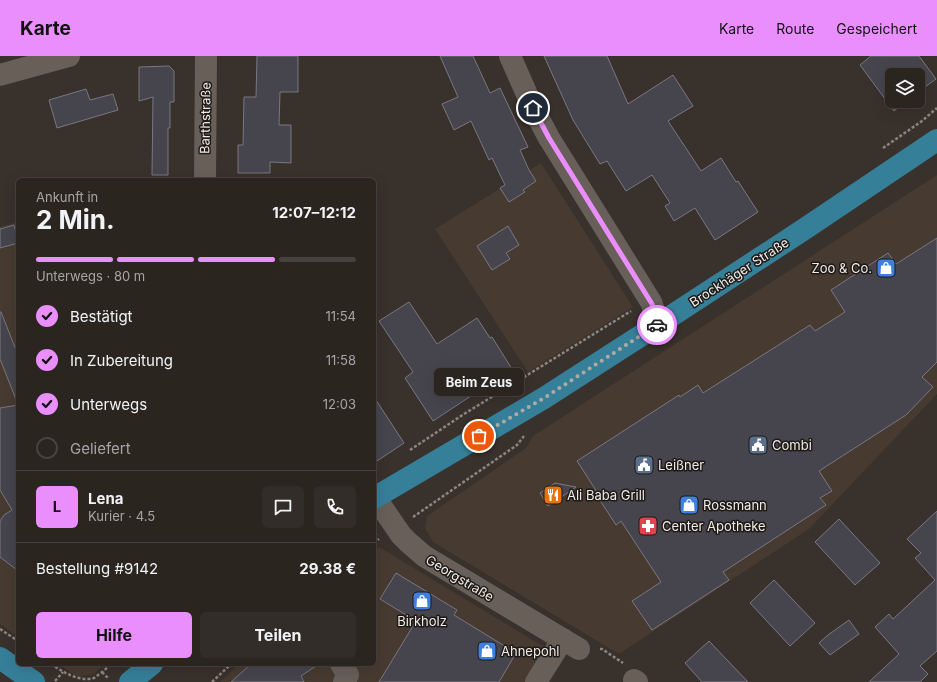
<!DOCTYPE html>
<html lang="de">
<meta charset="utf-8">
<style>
body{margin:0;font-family:Inter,sans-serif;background:#332d29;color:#f1f3f6;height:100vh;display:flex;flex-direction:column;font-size:15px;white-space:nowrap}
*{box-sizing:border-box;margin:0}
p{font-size:13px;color:#a6a5a5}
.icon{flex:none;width:22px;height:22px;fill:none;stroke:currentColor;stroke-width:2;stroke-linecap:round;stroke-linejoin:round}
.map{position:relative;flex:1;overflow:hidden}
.side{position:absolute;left:16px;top:122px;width:360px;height:488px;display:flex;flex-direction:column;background:#2b2520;border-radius:6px;box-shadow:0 4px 16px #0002,0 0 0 1px #47423e}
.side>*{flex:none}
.buttons{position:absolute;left:885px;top:12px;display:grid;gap:8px}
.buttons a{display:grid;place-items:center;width:40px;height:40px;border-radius:6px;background:#2b2520;box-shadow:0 4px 16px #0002,0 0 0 1px #47423e;font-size:20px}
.pin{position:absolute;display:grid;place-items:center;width:34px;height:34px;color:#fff;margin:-17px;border:2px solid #fff;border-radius:50%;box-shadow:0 1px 4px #0007}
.courier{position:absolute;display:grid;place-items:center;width:40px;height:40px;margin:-20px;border:3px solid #ea8dfd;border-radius:50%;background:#fff;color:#222;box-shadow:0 1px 5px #0007}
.bubble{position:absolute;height:28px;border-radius:6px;background:#2b2520;box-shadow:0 4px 16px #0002,0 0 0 1px #47423e;font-size:13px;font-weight:700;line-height:28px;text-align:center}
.overview em{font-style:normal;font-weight:700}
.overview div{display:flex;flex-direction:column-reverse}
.overview{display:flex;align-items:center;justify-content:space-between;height:68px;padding:0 20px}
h1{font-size:26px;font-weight:700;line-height:30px}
.bar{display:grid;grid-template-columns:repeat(4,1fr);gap:6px 4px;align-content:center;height:48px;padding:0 20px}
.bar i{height:5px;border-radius:3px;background:#47423e}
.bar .on{background:#ea8dfd}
.bar p{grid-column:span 4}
.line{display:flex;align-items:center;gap:10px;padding:0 20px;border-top:1px solid #47423e}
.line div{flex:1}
.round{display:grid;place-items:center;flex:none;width:42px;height:42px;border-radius:6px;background:#332d29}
ol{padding:0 20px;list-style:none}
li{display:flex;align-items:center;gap:12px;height:44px}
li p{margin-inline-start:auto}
li .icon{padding:4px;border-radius:50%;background:#ea8dfd;color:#111;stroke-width:4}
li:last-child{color:#a6a5a5}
li i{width:22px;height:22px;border:2px solid #47423e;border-radius:50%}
.action{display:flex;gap:8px;margin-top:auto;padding:8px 20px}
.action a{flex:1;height:46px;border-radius:6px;background:#ea8dfd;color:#111;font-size:16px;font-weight:700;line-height:46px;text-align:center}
.action a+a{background:#332d29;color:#f1f3f6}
header{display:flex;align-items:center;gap:24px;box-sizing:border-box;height:56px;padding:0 20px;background:#ea8dfd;color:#111}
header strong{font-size:19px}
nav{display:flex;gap:22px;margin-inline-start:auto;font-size:14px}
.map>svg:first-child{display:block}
.built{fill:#473a31}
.building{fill:#46444d;stroke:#7a7781}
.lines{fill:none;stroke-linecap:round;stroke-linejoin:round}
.path{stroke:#8c8681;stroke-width:2.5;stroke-dasharray:3 2;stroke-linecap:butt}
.minor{stroke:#685f59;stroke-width:22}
.major{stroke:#367f99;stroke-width:22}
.done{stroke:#b0aaa5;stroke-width:4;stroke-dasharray:0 7.2}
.route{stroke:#ea8dfd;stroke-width:5}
.labels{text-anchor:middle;stroke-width:3;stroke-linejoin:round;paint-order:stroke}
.street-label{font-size:13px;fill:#f0ebe7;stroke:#1d1a17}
.poi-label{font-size:13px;fill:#f0ebe7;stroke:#1d1a17;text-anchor:start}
</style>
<header>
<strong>Karte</strong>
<nav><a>Karte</a><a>Route</a><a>Gespeichert</a></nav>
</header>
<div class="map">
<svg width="937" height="626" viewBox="0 0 937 626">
<rect width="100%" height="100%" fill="#39312b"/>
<g class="built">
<polygon points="541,107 633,251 528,316 435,173"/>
<polygon points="937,119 937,338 809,473 619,598 433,486 425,472 427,460 526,392 533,380"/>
<polygon points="18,166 18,581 0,568 0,171"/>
<polygon points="379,491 559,600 544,626 220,626 239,608 374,608 374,495"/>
<polygon points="58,608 104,608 94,618 77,621"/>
</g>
<g class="building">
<polygon points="257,0 298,0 298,36 280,36 279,69 291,69 291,107 270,106 270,117 238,117 238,89 243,89 244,41 256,41"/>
<polygon points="440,0 473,0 490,37 500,32 518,70 528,91 520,94 529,114 536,125 523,134 525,136 509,146 500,132 505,129 492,102 489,104 471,65 454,74 442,48 458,41"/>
<polygon points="544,0 607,0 628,48 673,19 693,50 668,65 701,115 721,102 736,126 738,125 758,156 715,184 695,152 674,165 665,150 670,147 652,119 626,135 607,105 600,108 573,64"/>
<polygon points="871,0 919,0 936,23 918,36 918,19 892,19 892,45 906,45 894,55 860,9"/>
<polygon points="169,10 174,15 174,46 170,46 170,72 168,72 168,119 152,119 153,41 139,45 139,11"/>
<polygon points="86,33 90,44 113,38 118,54 57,72 49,44"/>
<polygon points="14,169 18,184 18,187 0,192 0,173"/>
<polygon points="508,170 519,189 506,197 510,203 492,214 477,190"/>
<polygon points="937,182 937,306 922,321 933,331 906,359 819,415 832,435 820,442 826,449 723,516 729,524 652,574 632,545 661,526 621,465 616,469 594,435 597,436 577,405 679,339 680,341 698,329 703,337 810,269 815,275 845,256 831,234 888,197 896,208"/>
<polygon points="409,246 437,288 477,262 490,282 492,281 512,313 433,365 405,322 413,316 379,265"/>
<polygon points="0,256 1,256 18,299 17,346 0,303"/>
<polygon points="374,341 404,387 374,407"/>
<polygon points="18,349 18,515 0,501 0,465 4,459 12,454 0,434 0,352"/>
<polygon points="555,427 576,431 548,450 540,437"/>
<polygon points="937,455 937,595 920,610 928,618 920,626 869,626 899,598 875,571 889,558 893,563 935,524 915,502 921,497 907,483"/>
<polygon points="839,463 880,507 855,529 815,486"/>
<polygon points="396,517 457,554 454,559 516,597 499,626 379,626 416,565 380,543"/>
<polygon points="774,524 815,567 790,590 750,547"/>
<polygon points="849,564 859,578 830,599 819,587 828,579"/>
<polygon points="709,585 748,626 702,626 685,607"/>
<polygon points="251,608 319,608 301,620 304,626 231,626"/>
</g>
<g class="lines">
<g class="path">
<polyline points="883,92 922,65 937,52"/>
<polyline points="410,394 464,358 631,255"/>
<polyline points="413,461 517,389 524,380"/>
<polyline points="374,487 379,483"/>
<polyline points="0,573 18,585"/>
<polyline points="600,593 602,593 623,607"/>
<path d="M51,608C63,616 78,626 94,622C100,618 106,613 111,608"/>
<polyline points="102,616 109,623"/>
<polyline points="55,625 63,616"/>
<polyline points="212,626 231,608"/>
</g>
<g class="minor">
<polyline points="510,0 533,52 549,82 651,246 659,268"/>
<polyline points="0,19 69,0"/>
<polyline points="205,124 206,0"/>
<polyline points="375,441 401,479 408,486 424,500 579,593"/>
<polyline points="341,608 348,619 344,626"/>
<polyline points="634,624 637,626"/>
<polyline points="536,626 563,583"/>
</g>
<g class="major">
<polyline points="374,442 544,342 659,268 803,174 937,84"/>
<polyline points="0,602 34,626"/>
<polyline points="130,626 152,608"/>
</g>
</g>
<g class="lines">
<polyline class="done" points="479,380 544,342 657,269"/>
<polyline class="route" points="533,52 549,82 652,248 659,268 657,269"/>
</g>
<defs>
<symbol id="shop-square" viewBox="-11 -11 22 22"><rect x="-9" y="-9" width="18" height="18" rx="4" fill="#3f7fe0" stroke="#1d1a17"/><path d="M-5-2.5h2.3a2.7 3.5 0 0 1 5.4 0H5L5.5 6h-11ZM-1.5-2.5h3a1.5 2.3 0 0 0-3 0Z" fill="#fff"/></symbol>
<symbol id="civic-square" viewBox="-11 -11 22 22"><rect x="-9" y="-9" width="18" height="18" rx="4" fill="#5c6f8a" stroke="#1d1a17"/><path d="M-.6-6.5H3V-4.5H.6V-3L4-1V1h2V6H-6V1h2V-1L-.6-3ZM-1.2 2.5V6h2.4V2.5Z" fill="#fff"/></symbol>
<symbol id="restaurant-square" viewBox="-11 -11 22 22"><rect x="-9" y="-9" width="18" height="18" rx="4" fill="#e8710a" stroke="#1d1a17"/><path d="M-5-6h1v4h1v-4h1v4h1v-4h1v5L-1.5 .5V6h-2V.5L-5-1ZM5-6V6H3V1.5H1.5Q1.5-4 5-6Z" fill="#fff"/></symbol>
<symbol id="pharmacy-square" viewBox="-11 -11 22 22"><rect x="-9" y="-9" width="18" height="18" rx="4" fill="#e0444e" stroke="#1d1a17"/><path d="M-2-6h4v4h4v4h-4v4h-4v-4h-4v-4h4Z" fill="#fff"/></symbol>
</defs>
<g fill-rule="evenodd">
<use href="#shop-square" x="875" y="201" width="22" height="22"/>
<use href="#civic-square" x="747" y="378" width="22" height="22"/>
<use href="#civic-square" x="633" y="398" width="22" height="22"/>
<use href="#restaurant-square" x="542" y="428" width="22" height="22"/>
<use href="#shop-square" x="678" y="438" width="22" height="22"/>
<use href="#pharmacy-square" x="637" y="459" width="22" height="22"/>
<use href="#shop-square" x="411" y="534" width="22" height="22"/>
<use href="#shop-square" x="476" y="584" width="22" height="22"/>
</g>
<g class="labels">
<g class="street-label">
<text transform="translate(205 62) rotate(-89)" y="5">Barthstraße</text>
<text transform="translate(739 216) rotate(-33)" y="5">Brockhäger Straße</text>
<text transform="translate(460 522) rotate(31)" y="5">Georgstraße</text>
</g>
<g class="poi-label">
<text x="872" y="217" text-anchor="end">Zoo &amp; Co.</text>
<text x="772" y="394">Combi</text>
<text x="658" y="414">Leißner</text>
<text x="567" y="444">Ali Baba Grill</text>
<text x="703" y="454">Rossmann</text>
<text x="662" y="475">Center Apotheke</text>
<text x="422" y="570" text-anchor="middle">Birkholz</text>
<text x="501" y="600">Ahnepohl</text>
</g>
</g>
</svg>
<div class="buttons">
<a><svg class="icon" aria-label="layers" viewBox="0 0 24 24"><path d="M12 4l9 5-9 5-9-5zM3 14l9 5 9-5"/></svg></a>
</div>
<div class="pin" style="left:479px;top:380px;background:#ea580c"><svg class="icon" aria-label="bag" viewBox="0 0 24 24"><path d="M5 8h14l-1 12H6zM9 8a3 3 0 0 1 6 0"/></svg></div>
<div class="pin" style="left:533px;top:52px;background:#1f2937"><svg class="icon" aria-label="home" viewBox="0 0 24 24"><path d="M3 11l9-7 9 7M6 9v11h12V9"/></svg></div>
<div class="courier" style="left:657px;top:269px"><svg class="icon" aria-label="car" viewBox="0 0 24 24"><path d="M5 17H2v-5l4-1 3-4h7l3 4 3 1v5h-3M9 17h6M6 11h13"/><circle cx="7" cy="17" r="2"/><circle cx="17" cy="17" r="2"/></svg></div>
<div class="bubble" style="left:434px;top:312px;width:90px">Beim Zeus</div>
<section class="side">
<div class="overview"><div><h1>2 Min.</h1><p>Ankunft in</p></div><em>12:07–12:12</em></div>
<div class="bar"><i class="on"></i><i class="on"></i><i class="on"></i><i></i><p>Unterwegs · 80 m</p></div>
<ol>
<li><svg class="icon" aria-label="check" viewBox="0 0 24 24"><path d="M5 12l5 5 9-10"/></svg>Bestätigt<p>11:54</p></li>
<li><svg class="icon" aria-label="check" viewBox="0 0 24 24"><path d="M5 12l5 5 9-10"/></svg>In Zubereitung<p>11:58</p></li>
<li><svg class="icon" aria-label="check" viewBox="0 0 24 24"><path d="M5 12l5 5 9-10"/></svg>Unterwegs<p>12:03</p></li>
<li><i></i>Geliefert</li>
</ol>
<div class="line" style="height:72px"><b class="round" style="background:#ea8dfd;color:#111">L</b><div><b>Lena</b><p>Kurier · 4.5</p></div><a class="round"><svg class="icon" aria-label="chat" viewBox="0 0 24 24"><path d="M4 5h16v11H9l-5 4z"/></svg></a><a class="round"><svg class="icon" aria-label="phone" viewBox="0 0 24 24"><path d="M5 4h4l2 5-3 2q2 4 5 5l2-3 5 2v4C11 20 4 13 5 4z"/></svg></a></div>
<div class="line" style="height:52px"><div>Bestellung #9142</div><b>29.38 €</b></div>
<div class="action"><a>Hilfe</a><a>Teilen</a></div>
</section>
</div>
